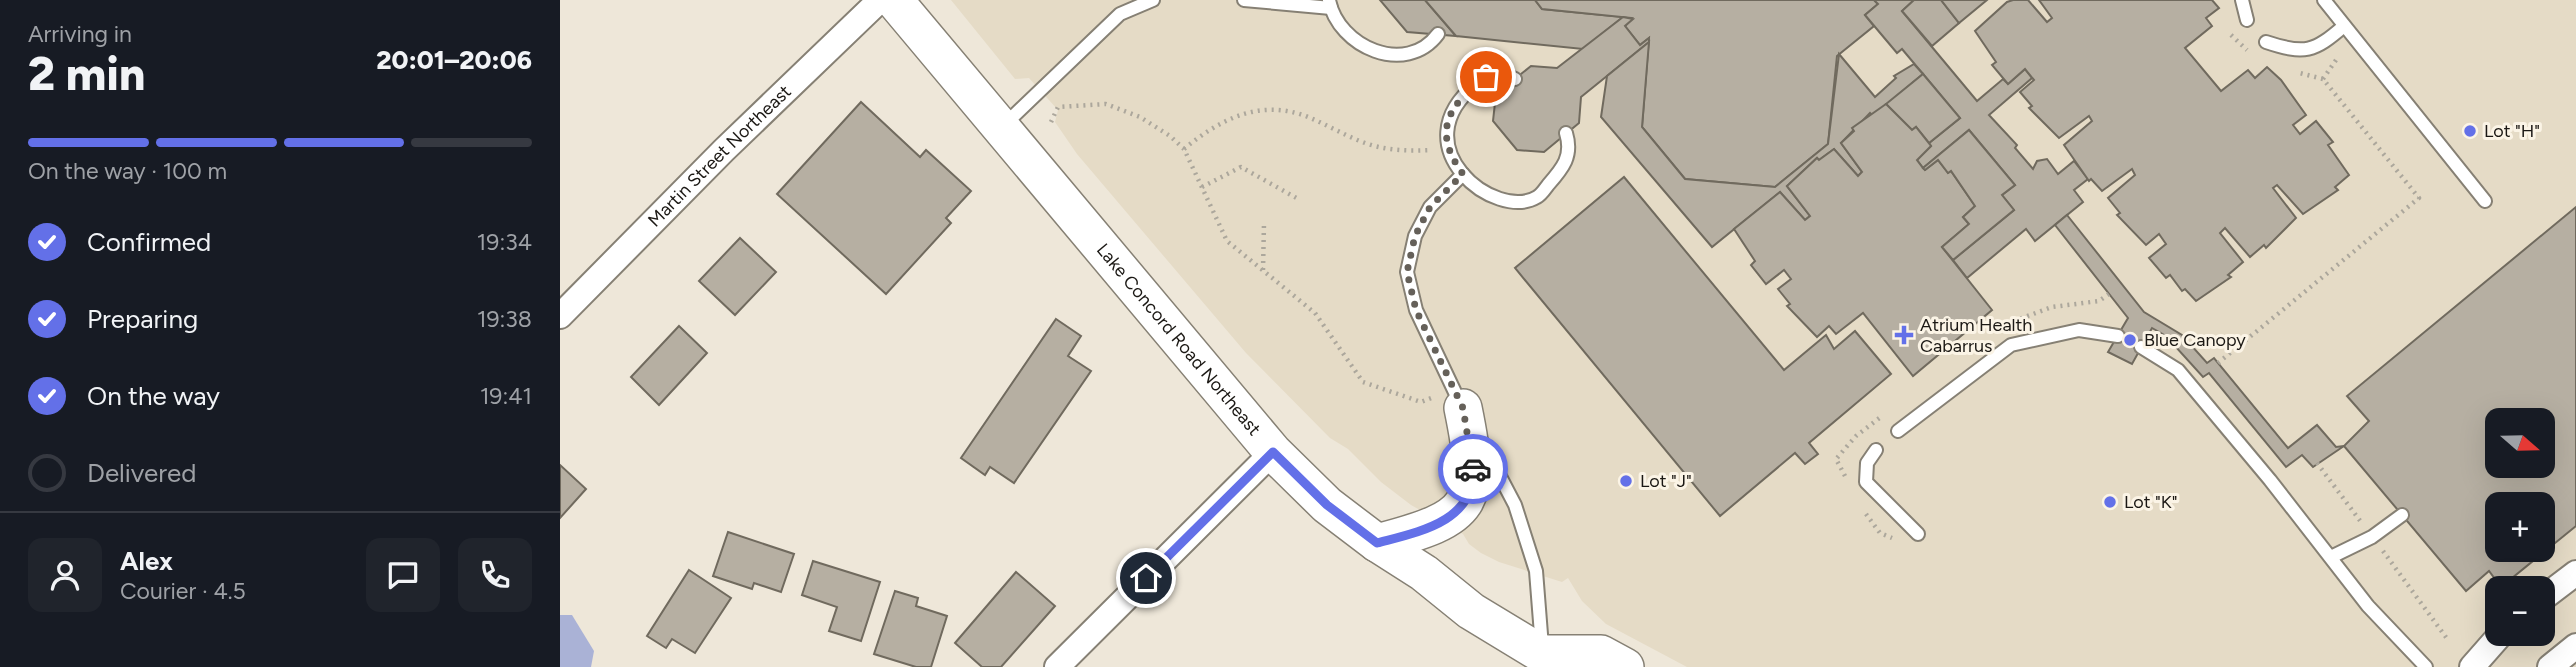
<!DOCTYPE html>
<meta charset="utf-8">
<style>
body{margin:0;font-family:Figtree,sans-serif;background:#20242c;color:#f1f3f6;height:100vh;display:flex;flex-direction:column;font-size:26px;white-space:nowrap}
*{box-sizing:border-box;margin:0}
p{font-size:23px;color:#9ea1a6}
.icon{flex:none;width:38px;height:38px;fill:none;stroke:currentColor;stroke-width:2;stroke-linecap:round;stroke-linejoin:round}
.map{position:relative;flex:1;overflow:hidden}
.panel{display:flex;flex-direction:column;background:#171b24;width:560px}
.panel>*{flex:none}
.needle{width:46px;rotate:110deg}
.buttons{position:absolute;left:1925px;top:408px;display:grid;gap:14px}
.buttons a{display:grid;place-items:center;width:70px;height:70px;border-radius:14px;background:#171b24;box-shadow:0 7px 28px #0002;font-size:35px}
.pin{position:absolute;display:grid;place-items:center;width:60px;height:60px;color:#fff;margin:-30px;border:4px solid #fff;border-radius:50%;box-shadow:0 2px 7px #0007}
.courier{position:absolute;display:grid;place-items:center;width:70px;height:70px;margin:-35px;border:5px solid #6370e8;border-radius:50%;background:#fff;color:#222;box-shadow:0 2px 9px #0007}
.overview em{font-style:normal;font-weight:800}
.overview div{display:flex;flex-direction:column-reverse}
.overview{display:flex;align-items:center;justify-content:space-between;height:119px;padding:0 28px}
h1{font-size:46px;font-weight:800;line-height:52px}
.bar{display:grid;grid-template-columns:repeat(4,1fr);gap:10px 7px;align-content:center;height:84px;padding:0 28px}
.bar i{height:9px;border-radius:5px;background:#363941}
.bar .active{background:#6370e8}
.bar p{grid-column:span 4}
.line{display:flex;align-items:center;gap:18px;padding:0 28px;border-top:2px solid #363941}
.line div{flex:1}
.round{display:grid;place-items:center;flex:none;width:74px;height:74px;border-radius:14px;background:#20242c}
ol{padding:0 28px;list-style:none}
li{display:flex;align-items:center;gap:21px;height:77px}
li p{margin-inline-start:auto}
li .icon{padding:7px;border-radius:50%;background:#6370e8;color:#fff;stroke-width:4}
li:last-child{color:#9ea1a6}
li i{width:38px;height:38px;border:4px solid #363941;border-radius:50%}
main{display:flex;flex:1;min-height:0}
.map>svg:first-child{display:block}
.built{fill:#e5dbc6;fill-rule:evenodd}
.green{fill:#aab2d6}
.building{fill:#b6afa2;stroke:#706a5e;stroke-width:2;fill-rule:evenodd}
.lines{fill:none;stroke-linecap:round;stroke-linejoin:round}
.service-casing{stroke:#868074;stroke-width:16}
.minor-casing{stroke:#868074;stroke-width:28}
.secondary-casing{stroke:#868074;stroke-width:40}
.path{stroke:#aca79c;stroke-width:4.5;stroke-dasharray:2 5;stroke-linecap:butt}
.service{stroke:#fff;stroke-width:12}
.minor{stroke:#fff;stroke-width:24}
.secondary{stroke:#fff;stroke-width:37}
.done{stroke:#656059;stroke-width:7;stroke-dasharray:0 12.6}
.route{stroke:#6370e8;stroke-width:9}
.poi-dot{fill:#6370e8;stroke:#fbf4e6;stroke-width:2.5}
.labels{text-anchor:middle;stroke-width:6;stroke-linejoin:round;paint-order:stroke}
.poi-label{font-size:18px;fill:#1b1814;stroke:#fbf4e6;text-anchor:start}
.street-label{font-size:18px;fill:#1b1814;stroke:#fbf4e6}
</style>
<main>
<section class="panel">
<div class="overview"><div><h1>2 min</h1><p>Arriving in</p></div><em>20:01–20:06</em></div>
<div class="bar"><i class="active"></i><i class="active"></i><i class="active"></i><i></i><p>On the way · 100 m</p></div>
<ol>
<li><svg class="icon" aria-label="check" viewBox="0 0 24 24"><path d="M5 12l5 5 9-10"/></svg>Confirmed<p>19:34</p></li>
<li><svg class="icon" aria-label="check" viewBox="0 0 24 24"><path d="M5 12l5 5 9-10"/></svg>Preparing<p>19:38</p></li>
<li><svg class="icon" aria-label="check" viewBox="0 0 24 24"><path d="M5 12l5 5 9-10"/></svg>On the way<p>19:41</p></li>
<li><i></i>Delivered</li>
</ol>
<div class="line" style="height:126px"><a class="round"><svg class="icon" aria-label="person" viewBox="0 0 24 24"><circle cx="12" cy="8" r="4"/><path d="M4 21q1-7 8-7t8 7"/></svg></a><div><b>Alex</b><p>Courier · 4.5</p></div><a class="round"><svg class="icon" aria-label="chat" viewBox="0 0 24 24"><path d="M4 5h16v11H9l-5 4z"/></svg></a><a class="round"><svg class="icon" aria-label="phone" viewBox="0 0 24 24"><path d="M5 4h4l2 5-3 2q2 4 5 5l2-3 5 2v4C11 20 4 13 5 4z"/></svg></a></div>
</section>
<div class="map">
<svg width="2016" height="667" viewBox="0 0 2016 667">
<rect width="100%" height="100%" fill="#eee7d9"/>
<path class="built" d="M391,0H2016V667H1127L1046,624L1022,601L1008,578L1002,582L939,562L921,553L909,544L903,534L851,505L821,482L788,449L770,438L686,353L517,154L495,122L498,110L469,78L455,79ZM1937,420H1983V466H1937ZM1937,504H1983V550H1937ZM1937,588H1983V634H1937Z"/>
<polygon class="green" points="0,615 12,615 34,651 31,667 0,667"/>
<g class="building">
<polygon points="820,0 865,0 896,36 847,32"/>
<polygon points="865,0 975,0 982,9 1063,17 1023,49 896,36"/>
<polygon points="975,0 1314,0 1318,4 1305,15 1314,26 1277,56 1268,144 1215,187 1125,179 1082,127 1089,38 1080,45 1065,26 1072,18 982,9"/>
<polygon points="1314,0 1354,0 1342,11 1417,101 1443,79 1448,84 1465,69 1472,78 1429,115 1457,145 1455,148 1473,169 1477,161 1487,159 1498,174 1514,161 1528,179 1514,190 1523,202 1475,241 1466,229 1407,278 1393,260 1454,210 1442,195 1455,185 1409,130 1363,168 1357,160 1371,146 1369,143 1400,118 1342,49 1337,53 1305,15 1318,4"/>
<polygon points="1354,0 1381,0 1399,23 1372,46 1342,11"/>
<polygon points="1381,0 1427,0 1399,23"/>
<polygon points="1453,0 1468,0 1487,22 1492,18 1479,0 1652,0 1659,8 1646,18 1652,26 1625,48 1661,91 1688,70 1695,78 1707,67 1721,80 1746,115 1733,125 1740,134 1756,121 1773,142 1768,145 1789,175 1775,187 1778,190 1743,214 1717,185 1713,188 1736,218 1706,248 1704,245 1690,257 1665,228 1660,233 1683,262 1668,275 1671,277 1636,301 1625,289 1622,291 1610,275 1606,278 1589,258 1606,244 1599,234 1586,245 1557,215 1560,213 1548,198 1575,175 1572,169 1542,191 1531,179 1529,181 1504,145 1532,121 1529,116 1499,138 1469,108 1472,106 1460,92 1474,80 1465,69 1448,84 1432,65 1436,62 1415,31 1447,2"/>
<polygon points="1063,17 1073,19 1065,26 1080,45 1089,38 1089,42 1021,97 1019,123 984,152 957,150 933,121 936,94 971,66 997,68"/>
<polygon points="1089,42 1082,127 1125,179 1215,187 1268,144 1279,54 1315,97 1336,78 1334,76 1354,64 1363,74 1313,116 1310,113 1281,143 1302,172 1298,176 1274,149 1259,160 1257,158 1227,186 1250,216 1245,220 1220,192 1152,247 1041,117 1047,76"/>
<polygon points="1363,74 1400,118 1369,143 1356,127 1352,130 1326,104"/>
<polygon points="301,102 360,157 366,150 411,191 386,218 391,223 326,294 217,194"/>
<polygon points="1326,104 1352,130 1356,127 1371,146 1357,160 1363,168 1365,170 1378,160 1388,173 1391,171 1415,206 1403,217 1409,224 1382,247 1432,310 1353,376 1303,313 1276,334 1269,326 1257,337 1227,306 1230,304 1218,289 1231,279 1224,270 1206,284 1191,265 1195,261 1174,229 1220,192 1245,220 1250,216 1227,186 1257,158 1259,160 1274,149 1298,176 1302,172 1281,143 1294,131 1292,128"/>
<polygon points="1409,130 1455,185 1442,195 1454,210 1393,260 1382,247 1409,224 1403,217 1415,206 1391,171 1388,173 1378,160 1365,170 1363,168"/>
<polygon points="1064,177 1224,370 1266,335 1274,349 1295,331 1331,374 1249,443 1258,454 1245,464 1235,453 1160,516 955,268"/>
<path d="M2016,207V526L1941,587L1929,571L1906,591L1784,446L1809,421L1787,396ZM1937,420H1983V466H1937ZM1937,504H1983V550H1937Z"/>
<polygon points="1507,215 1584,312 1622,335 1647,363 1654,358 1728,448 1757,425 1776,447 1784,446 1753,467 1742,455 1726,467 1649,373 1643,377 1606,336 1592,328 1572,364 1548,352 1568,318 1495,225"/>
<polygon points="180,238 216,272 175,315 139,281"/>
<polygon points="496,319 521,336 508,356 531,371 454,483 430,467 425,475 401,458"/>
<polygon points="119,326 147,353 99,405 71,377"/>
<polygon points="0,465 26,489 0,518"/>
<polygon points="168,532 234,554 221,592 194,583 192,589 153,576"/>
<polygon points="253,561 320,582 301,641 269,631 277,607 242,595"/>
<polygon points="129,570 171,598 135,653 112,639 106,648 87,636"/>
<polygon points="456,572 495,606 441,667 422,667 395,643"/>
<polygon points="335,591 358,598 356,606 387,616 371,667 356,667 314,654"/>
</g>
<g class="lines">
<defs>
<g id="service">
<polyline points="684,0 771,8"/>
<path d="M769,0C778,47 846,77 878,34"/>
<polyline points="1682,0 1687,20"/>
<polyline points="1764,0 1925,201"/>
<path d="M1706,42C1745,55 1754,52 1784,26"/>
<path d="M955,79C939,70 930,74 916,84C839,147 936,222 977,197C981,195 985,189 988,185C1003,168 1013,156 1006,133"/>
<polyline points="442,127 560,14 593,0"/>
<polyline points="1581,347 1618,370 1710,480 1808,606 1866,667"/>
<polyline points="901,405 856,310 847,272 855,236 870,207 903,174"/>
<polyline points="1338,431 1451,345 1519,330 1558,336"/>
<polyline points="922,442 955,505 976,571 982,647"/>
<polyline points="1316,450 1307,463 1306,482 1358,534"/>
<polyline points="1771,557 1812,537 1842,515"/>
</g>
<g id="minor">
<path id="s1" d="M0,316L164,150L320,0"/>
<polyline points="1983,598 2016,573"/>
<polyline points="497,667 713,452"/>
<polyline points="1912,667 1941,634"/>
<polyline points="1990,667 2016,646"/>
</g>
<g id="secondary">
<path id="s2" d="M334,0L713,452L767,505L817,543L864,573L911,611L982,654L998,667"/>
<path d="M817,543C914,518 923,505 903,408"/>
<polyline points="982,654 1041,654 1065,667"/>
</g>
</defs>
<use href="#service" class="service-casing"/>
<use href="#minor" class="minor-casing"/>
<use href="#secondary" class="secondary-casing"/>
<g class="path">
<polyline points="1671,35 1687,50"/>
<polyline points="1763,79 1776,60"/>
<polyline points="491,122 498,107 546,104 580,117 610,136 624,149 667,241 755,313 803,382 861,402 874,397"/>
<path d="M624,149C660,119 701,98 748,117C768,125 787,137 808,144C829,151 850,151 872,150"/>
<polyline points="642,187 681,167 740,200"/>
<polyline points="703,270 704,223"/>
<polyline points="1454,321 1492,307 1539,301 1549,294"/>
<polyline points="1658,363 1859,198 1763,79 1736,72"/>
<polyline points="1757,463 1801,522"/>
<polyline points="1285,476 1276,459 1296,436 1322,416"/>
<polyline points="1306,514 1320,533 1332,538"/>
<polyline points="1823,551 1888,640"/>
</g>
<use href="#service" class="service"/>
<use href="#minor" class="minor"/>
<use href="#secondary" class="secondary"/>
</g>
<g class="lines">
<path class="done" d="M913,469L903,408L856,310L847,272L855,236L870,207L903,174C872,132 887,106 926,77"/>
<path class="route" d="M586,578L713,452L767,505L817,543C858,532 915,522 913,469"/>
</g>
<g class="poi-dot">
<circle cx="1910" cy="131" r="7"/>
<path d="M1340.5 324.5h7v7h7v7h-7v7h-7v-7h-7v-7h7z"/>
<circle cx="1570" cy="340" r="7"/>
<circle cx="1066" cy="481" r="7"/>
<circle cx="1550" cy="502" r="7"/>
</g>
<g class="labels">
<g class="poi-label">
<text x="1924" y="137">Lot "H"</text>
<text x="1360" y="331">Atrium Health<tspan x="1360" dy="21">Cabarrus</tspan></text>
<text x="1584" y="346">Blue Canopy</text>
<text x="1080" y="487">Lot "J"</text>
<text x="1564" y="508">Lot "K"</text>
</g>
<g class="street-label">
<text dy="6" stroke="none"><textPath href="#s1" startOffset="226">Martin Street Northeast</textPath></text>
<text dy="6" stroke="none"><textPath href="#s2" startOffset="443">Lake Concord Road Northeast</textPath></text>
</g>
</g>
</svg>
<div class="buttons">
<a><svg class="needle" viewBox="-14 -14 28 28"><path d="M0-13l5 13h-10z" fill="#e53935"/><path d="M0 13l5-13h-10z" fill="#9ea1a6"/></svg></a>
<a>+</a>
<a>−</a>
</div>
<div class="pin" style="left:926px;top:77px;background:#ea580c"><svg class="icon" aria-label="bag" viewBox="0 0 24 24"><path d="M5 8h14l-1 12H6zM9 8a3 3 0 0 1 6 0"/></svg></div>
<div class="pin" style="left:586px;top:578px;background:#1f2937"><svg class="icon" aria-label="home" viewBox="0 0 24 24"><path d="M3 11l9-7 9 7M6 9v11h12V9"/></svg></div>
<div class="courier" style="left:913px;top:469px"><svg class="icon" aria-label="car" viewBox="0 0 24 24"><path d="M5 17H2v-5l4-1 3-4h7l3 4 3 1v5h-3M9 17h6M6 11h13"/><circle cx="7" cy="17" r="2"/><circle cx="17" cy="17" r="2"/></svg></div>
</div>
</main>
